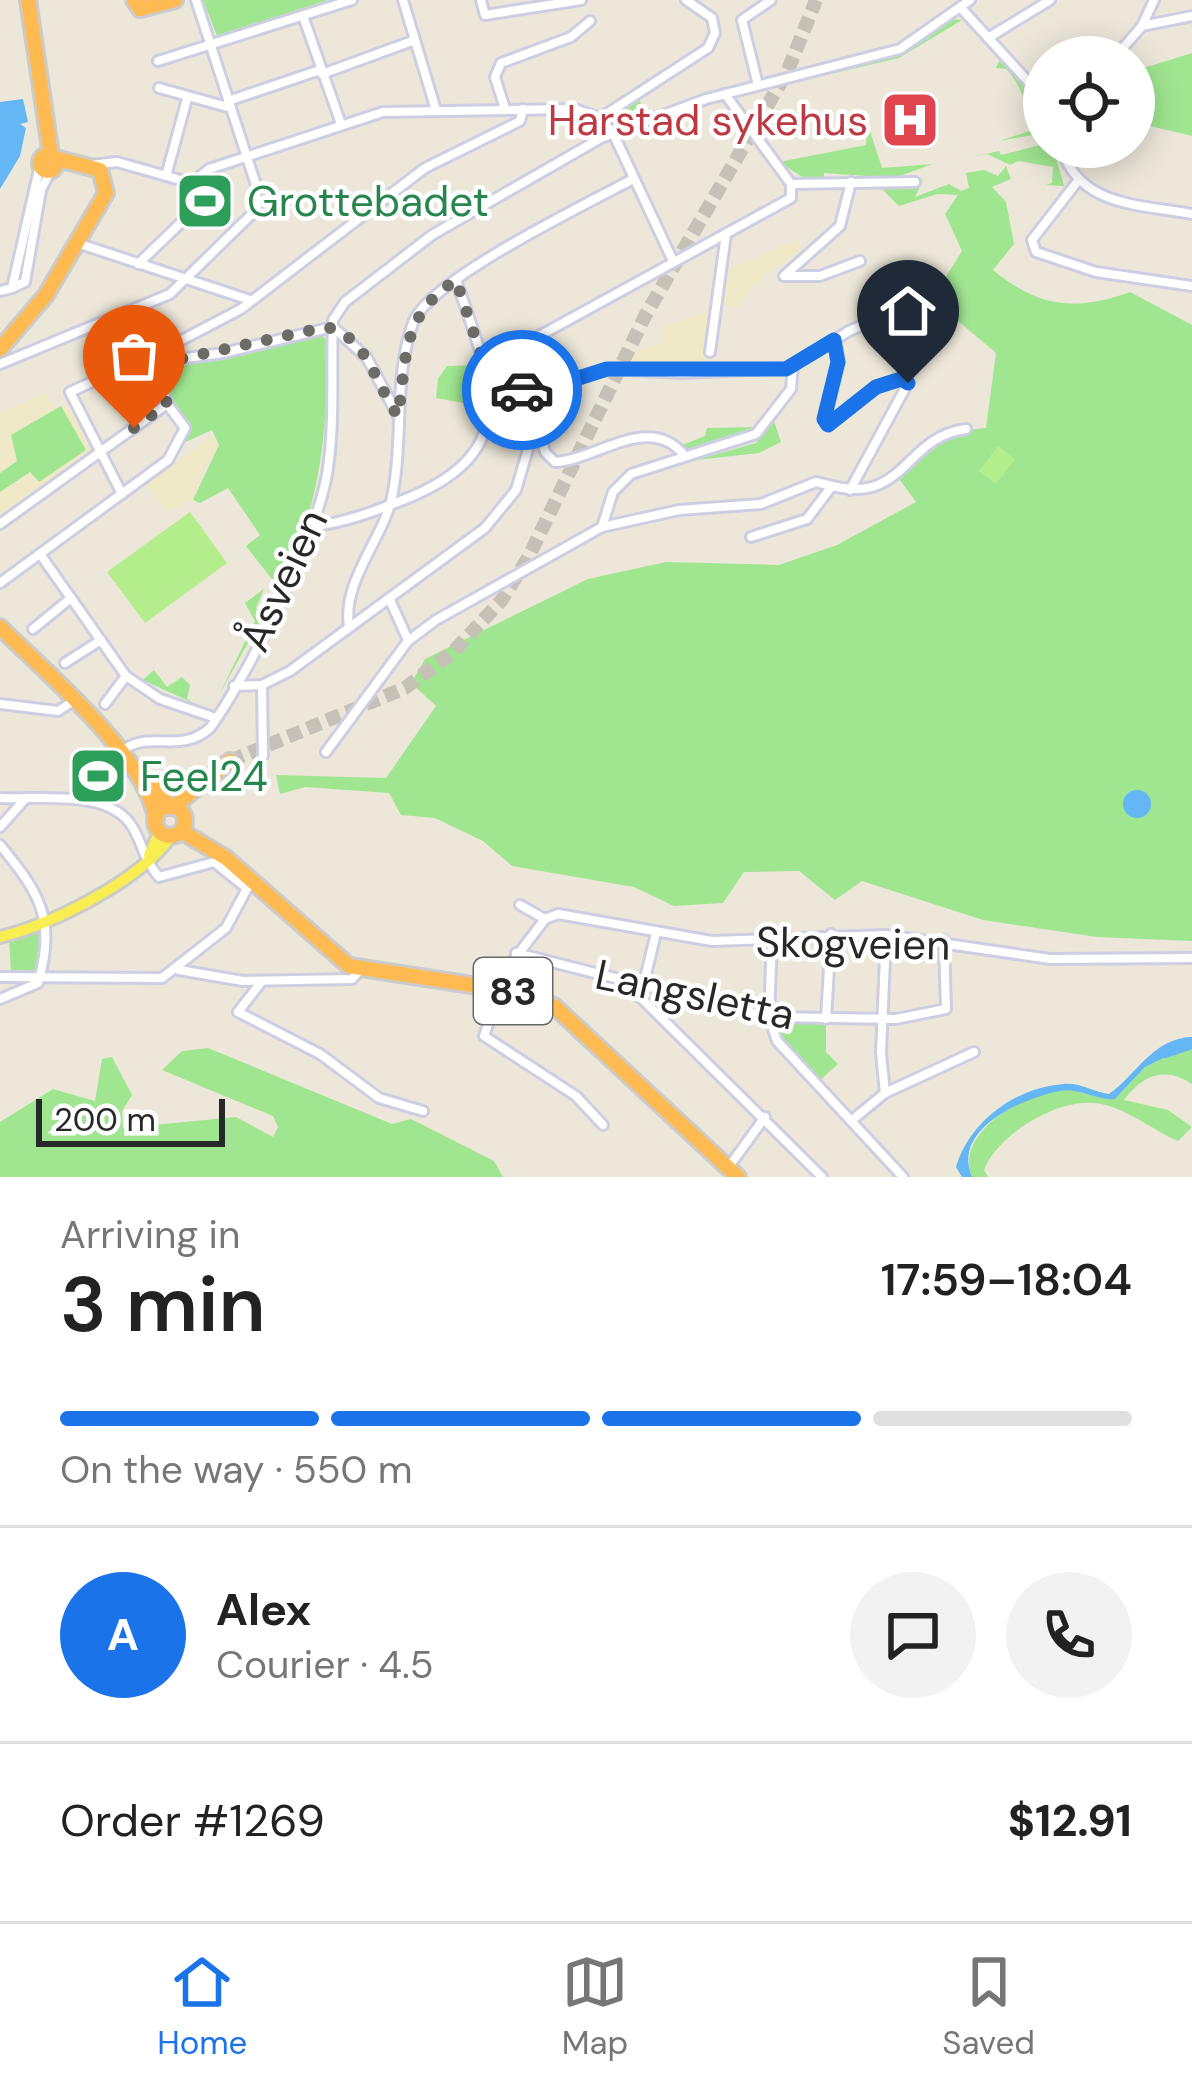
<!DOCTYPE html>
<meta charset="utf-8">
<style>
body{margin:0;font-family:"DM Sans",sans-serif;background:#f2f2f2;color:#222;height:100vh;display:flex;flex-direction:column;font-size:45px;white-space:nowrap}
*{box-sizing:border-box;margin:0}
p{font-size:39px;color:#767676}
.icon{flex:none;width:66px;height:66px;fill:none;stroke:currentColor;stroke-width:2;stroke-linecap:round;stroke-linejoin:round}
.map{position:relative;height:1177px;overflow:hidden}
.details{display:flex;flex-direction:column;background:#fff;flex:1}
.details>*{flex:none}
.tools{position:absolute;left:1023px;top:36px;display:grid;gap:24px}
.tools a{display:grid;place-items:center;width:132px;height:132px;border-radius:50%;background:#fff;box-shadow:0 6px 30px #0003;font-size:60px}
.scale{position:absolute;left:36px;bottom:30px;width:189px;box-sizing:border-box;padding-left:12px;border:6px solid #282828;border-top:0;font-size:33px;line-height:42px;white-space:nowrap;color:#282828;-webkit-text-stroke:9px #fff;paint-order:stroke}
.pin{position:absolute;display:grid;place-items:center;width:102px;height:102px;color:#fff;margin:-123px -51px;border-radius:50% 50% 50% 0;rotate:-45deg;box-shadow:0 0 12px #0007}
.pin .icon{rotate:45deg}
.courier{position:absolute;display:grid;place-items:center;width:120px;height:120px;margin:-60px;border:9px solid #1a73e8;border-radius:50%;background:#fff;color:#222;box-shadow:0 3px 15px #0007}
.head em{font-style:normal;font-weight:600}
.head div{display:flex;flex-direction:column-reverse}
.head{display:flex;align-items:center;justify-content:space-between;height:204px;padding:0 60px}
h1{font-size:78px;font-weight:600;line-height:90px}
.bar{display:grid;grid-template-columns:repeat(4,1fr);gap:18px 12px;align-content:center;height:144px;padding:0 60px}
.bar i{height:15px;border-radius:9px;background:#e0e0e0}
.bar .active{background:#1a73e8}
.bar p{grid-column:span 4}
.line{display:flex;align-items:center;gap:30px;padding:0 60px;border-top:3px solid #e0e0e0}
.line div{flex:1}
.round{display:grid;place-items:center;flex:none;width:126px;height:126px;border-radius:63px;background:#f2f2f2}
.dock{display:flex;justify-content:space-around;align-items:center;height:168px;border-top:3px solid #e0e0e0;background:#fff;font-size:33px;color:#767676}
.dock a{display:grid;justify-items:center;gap:6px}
.dock .active{color:#1a73e8}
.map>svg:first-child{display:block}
.education{fill:#efe9c7}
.green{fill:#a0e691}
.pitch{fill:#b4ee8c}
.water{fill:#65b6f5}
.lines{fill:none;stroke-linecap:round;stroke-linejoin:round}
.river{stroke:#65b6f5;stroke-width:12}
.highway-tunnel{stroke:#c5c1b6;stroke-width:14;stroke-dasharray:14 7;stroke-linecap:butt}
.minor-casing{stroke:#cecee3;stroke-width:14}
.major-casing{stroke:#cbcbcb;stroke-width:16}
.highway-casing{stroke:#cbcbcb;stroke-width:20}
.minor{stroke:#fff;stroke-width:8}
.major{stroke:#f8ee51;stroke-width:10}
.highway{stroke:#ffba51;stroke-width:14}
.done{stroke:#6d6b66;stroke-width:12;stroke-dasharray:0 21.6}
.route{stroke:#1a73e8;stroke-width:15}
.labels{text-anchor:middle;stroke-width:9;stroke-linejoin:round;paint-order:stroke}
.shield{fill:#fff;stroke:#686868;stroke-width:3}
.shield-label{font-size:39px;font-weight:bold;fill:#282828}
.health-label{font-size:42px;fill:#be3a42;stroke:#fff;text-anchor:end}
.leisure-label{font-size:42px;fill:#27864d;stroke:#fff;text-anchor:start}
.street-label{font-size:42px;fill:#282828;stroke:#fff}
</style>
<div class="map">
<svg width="1192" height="1177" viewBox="0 0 1192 1177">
<rect width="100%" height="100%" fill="#ece7d9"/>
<g class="education">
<polygon points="798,240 802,249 764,275 736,308 720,305 726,269"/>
<polygon points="713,310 710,347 700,370 635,366 630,354 663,342 660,327"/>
<polygon points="46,393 54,409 71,406 96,449 0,514 0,413"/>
<polygon points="214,435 218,451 204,467 193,500 167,511 146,484"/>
</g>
<g class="green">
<polygon points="203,0 328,0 217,36"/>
<polygon points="953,19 962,20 899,58 792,83 896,54"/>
<polygon points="1192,53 1192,136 1134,122 1134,71"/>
<path d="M999,61C1023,79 1044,102 1044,133L999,141L1036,129C1028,112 1023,86 1006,69L996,68Z"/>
<polygon points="635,94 649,117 619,126 611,123 609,116"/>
<polygon points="868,125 882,168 933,164 894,178 824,173 824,178 804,178 779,162 866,145"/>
<polygon points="1044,144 1053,147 1064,186 1046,185 1052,183 1053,167 1018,161 1010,165 987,154 967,158 999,151 1001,155"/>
<path d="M1006,166L1011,179L992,187L1006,202L1014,244L993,270C1038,307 1075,312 1130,292L1192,325V941L1097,937L983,920L862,881L835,900L799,871L744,872L723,903L674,906L634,887L512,866L483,841L435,818L401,815L389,793L305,787L280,794L276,775L386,778L436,706L411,683L425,659L588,579L666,562L779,565L837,545L916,502L897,476L947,432L986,428L996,353L932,299L962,251L945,214L958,195L937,194L899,206L879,186L886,184L889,190L906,183L915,188L924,178L915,197L949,184L961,191L969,188L966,173L984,170L998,176Z"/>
<path d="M320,334L328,341C327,429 322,503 282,583H275L246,546L260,535L228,488L200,503L193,500L219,445L212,430L181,444L187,424C174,408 158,389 167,369Z"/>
<polygon points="480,365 486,407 436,398 438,379 447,366"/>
<polygon points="61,406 86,450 39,482 30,472 0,492 0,473 17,461 11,435"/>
<polygon points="774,421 781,442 759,453 696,460 756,443"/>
<polygon points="760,427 693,452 680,446 705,436 707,428"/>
<polygon points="264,589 256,608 263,616 219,695 255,621 245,603"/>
<polygon points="154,670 167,687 182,677 190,685 187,699 195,704 143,680"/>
<polygon points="42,931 38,970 11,972 9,938"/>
<polygon points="778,1021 826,1021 826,1052 838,1064 817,1083 780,1040 774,1025"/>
<path d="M1192,1044V1084C1166,1067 1144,1073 1124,1100L1168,1110L1192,1127L1178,1141C1153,1130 1127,1109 1101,1104C1060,1095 997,1135 984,1170L988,1177H972C953,1132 1029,1089 1067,1090C1083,1091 1099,1100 1115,1099L1145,1067Z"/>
<polygon points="208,1048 392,1124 411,1119 494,1161 503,1177 0,1177 0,1122 53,1089 95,1101 102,1059 112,1057 132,1095 122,1111 123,1128 236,1117 273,1137 278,1127 273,1116 162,1070 182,1051"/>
</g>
<g class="pitch">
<polygon points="998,446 1015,459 996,484 979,471"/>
<polygon points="190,512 227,563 145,623 107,572"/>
</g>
<g class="water">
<polygon points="23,99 28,122 20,124 26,128 20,156 0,189 0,102"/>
<circle cx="1137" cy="804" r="14"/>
<path d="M1192,1037V1044L1145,1067L1115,1099C1097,1101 1078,1087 1060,1091C1023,1098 951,1129 972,1177H962L956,1167C970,1121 1015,1088 1063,1084C1079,1082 1094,1092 1109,1094C1136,1075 1153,1038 1192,1037Z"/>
</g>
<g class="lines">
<polyline class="river" points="1165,1052 1192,1043"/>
<polyline class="highway-tunnel" points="230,761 405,688 452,653 501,601 528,558 645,316 788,70 816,0"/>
<defs>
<g id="minor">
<polyline points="403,0 436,110"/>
<polyline points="481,0 485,15 581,0"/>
<polyline points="961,8 1044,99"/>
<polyline points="303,16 341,124"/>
<polyline points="1142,26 1192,16"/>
<polyline points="988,38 1050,0"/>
<polyline points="1115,57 1142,26 1154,0"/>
<polyline points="158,61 352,0"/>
<polyline points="322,74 415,40"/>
<polyline points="758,85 742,20 771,0"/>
<polyline points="159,88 231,108"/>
<polyline points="228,101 320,70"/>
<polyline points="505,109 495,77 501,63 571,37 590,21"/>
<polyline points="600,118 708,48 715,33 712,18 686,0"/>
<path d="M1061,147C1079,207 1138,204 1192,214"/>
<polyline points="1063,153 1104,147"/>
<polyline points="40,165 12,288 25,282 41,190 51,170"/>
<polyline points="91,165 117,162 198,185"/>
<polyline points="166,176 187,99"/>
<polyline points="851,182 840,226 784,276 820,276 860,261"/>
<polyline points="1077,182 1032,240 1036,252 1096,272 1192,286"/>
<polyline points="791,184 915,182"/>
<polyline points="77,243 250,300"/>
<polyline points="138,264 191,213 199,177 209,169 383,112 575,109 600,118 613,133 673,261"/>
<polyline points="0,291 12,288"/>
<polyline points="333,327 367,358 398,416"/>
<polyline points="834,340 838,362 825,419 828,425 876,387 901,379 908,383 850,490"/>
<polyline points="710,352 726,234"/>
<polyline points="0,364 170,294 257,209 256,185 196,0"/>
<polyline points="488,364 791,198 791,184 725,94"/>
<polyline points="134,365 241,309 425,168 520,121 523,109"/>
<polyline points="528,394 607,369 682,373 790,368"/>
<path d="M539,431L545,452L555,462C597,460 649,412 684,455"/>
<path d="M832,486C906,504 904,437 966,429"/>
<polyline points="122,494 70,392 127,366 223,353 333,327"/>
<polyline points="0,524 167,404 157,364"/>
<path d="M314,526C344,523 375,511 403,500C527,451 490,380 456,280"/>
<polyline points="602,527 613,492 631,474 756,434 791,389 793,365 849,331 913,303 913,295"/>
<polyline points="40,554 126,676 160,699 216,718"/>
<polyline points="0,583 168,460 185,428 167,404"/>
<polyline points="389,598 408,640"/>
<path d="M349,626C342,581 383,539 392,497C404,440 393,378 413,323C428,280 587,204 633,179"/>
<polyline points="33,629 71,598"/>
<polyline points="65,663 101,640"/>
<polyline points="262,685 263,755"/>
<polyline points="234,686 262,685 290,671 485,528 516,490 539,412 533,398 489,363"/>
<polyline points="0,704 58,711 72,702"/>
<polyline points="105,704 126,676"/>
<path d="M122,751C149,729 180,755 210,728C249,674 319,533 328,468C335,419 331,370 333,320L345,302L432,235L601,138L706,99L900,49L970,0"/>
<polyline points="326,752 408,641 436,620 602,527 679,510 761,504 816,482 832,486 807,519 751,537"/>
<path d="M0,798C38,800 111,788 133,828C143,845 144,860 159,877L214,862L245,887"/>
<polyline points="0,827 25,799"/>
<path d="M0,845C39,892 57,920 38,983L0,999"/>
<polyline points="520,905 545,919 558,914 712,941 886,935 1050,959 1192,958"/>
<polyline points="545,919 507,969 484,1036 576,1096 603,1125"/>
<polyline points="772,940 769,1017 777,1041 903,1177"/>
<polyline points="516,953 769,1017 896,1019 946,1009 944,940"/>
<polyline points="179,970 243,981 352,979 360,970"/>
<polyline points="0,977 162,978 226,928 251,881"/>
<polyline points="262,981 238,1012 320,1054 379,1098 423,1111"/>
<polyline points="627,984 822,1177"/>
<polyline points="643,987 656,933"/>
<polyline points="826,1019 831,934"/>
<polyline points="885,1093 881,1053 886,935"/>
<polyline points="851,1121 885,1093 974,1052"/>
<polyline points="728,1168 765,1117"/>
</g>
<g id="major">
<polyline points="149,855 160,831"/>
<path d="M0,937C53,924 141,880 171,836"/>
</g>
<g id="highway">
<polyline points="28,0 51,155"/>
<polyline points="134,0 140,9 175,0"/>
<circle cx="48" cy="163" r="8"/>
<polyline points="0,349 46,295 106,193 100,170 55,158"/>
<path d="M0,627C47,674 144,754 156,818"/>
<polyline points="153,783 168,807"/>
<circle cx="170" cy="821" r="15"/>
<polyline points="173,807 230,761"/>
<polyline points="181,831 226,858 349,966 511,991 554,1006 738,1177"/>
</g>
</defs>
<use href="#minor" class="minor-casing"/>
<use href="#major" class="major-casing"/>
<use href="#highway" class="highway-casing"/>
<use href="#minor" class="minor"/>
<use href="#major" class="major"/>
<use href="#highway" class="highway"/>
</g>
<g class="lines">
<path class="done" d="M134,428L167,404L157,364L326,327C367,335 376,386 398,416C407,356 401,316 456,280L483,361L522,390"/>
<polyline class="route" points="522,390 528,394 607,369 786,369 834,340 838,362 824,419 828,425 876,387 901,379 908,383"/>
</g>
<defs>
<symbol id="hospital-square" viewBox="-11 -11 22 22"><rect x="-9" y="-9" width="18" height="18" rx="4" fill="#e0444e" stroke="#fff"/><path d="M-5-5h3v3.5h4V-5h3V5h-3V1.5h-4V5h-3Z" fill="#fff"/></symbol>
<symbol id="stadium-square" viewBox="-11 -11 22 22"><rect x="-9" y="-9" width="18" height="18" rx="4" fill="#2e9e5b" stroke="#fff"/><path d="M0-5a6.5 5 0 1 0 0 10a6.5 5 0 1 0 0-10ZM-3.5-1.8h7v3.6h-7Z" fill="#fff"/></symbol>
</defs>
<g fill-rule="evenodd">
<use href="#hospital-square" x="877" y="87" width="66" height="66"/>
<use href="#stadium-square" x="172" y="168" width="66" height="66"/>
<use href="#stadium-square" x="65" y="743" width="66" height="66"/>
</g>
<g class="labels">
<rect class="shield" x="474" y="958" width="78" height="66" rx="9"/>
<g class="shield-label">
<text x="513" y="1005">83</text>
</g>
<g class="health-label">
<text x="868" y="135">Harstad sykehus</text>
</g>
<g class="leisure-label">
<text x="247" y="216">Grottebadet</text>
<text x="140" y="791">Feel24</text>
</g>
<g class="street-label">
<text transform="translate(283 580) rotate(-65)" y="15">Åsveien</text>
<text transform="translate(853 943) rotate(1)" y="15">Skogveien</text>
<text transform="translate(695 994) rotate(12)" y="15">Langsletta</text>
</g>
</g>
</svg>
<div class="tools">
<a><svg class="icon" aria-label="locate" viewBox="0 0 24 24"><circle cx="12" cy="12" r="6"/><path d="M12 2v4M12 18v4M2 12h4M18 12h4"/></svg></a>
</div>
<div class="scale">200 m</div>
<div class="pin" style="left:134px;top:428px;background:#ea580c"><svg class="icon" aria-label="bag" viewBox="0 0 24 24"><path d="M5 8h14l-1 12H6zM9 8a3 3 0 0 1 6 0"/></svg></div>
<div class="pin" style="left:908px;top:383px;background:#1f2937"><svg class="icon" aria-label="home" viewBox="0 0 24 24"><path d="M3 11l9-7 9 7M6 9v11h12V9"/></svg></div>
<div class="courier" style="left:522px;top:390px"><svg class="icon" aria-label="car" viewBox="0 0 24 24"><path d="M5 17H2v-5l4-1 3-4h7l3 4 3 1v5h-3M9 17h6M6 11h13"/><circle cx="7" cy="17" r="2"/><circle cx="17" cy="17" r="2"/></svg></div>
</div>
<section class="details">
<div class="head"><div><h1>3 min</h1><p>Arriving in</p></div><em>17:59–18:04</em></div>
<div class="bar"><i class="active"></i><i class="active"></i><i class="active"></i><i></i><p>On the way · 550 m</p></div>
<div class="line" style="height:216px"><b class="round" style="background:#1a73e8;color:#fff">A</b><div><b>Alex</b><p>Courier · 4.5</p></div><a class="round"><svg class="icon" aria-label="chat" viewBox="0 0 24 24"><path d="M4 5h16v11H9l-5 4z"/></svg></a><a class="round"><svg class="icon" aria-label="phone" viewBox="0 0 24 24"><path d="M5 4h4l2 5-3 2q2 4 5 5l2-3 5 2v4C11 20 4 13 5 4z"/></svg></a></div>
<div class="line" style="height:156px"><div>Order #1269</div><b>$12.91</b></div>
</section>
<nav class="dock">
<a class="active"><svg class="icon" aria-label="home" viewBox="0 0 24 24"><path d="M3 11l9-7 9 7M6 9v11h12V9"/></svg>Home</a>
<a><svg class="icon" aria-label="map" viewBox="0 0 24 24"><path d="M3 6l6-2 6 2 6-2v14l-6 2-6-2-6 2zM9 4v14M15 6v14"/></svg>Map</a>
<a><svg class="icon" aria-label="saved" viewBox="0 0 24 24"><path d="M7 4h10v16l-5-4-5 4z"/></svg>Saved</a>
</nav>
